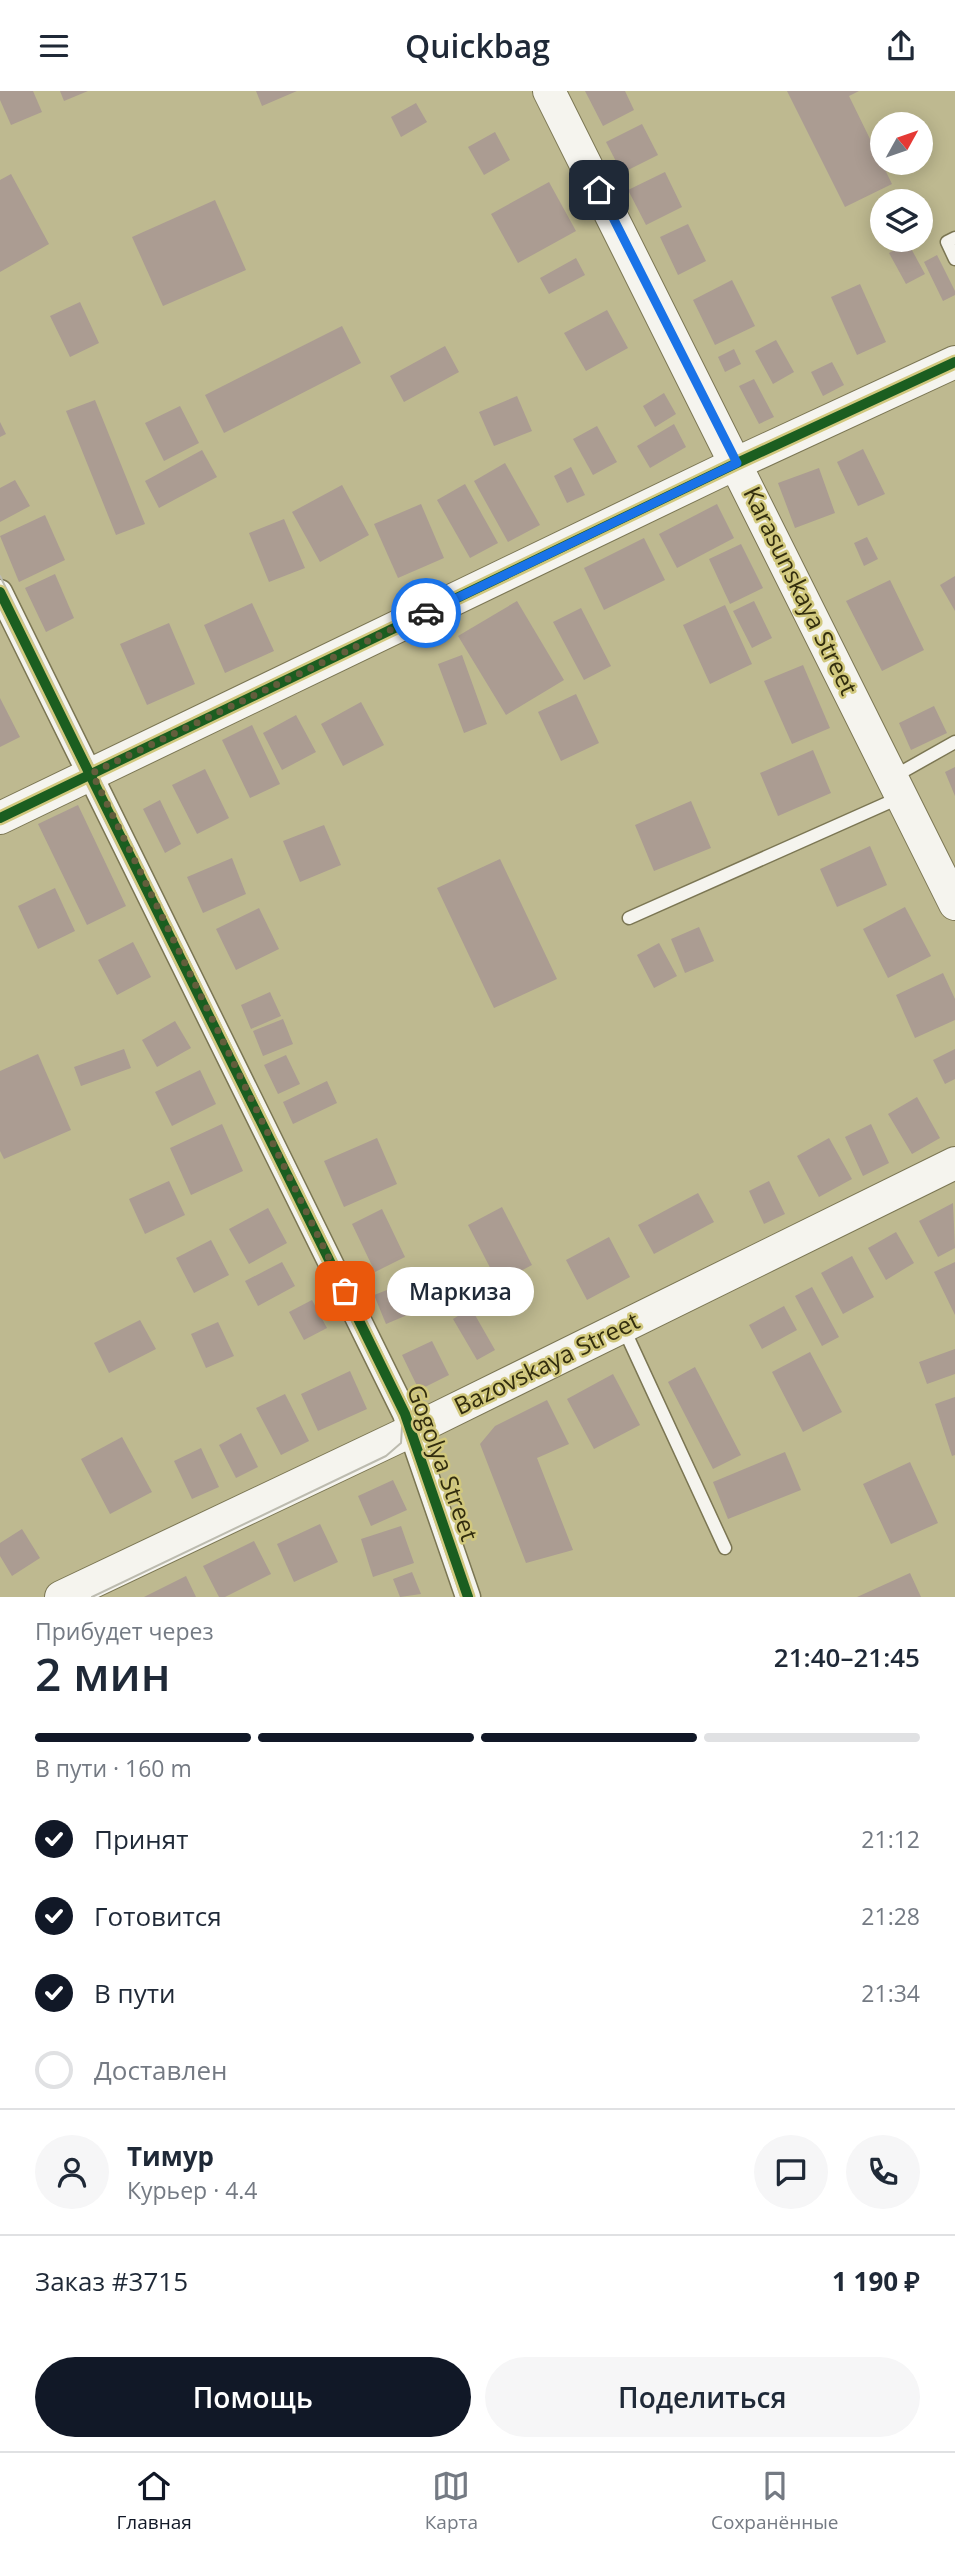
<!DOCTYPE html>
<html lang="ru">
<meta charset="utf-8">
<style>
body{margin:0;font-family:"Open Sans",sans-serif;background:#f6f6f7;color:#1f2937;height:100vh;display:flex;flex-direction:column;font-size:26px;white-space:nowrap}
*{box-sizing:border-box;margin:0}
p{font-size:23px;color:#747a83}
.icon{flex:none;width:38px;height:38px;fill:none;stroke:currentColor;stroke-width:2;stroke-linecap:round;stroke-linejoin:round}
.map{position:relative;height:1506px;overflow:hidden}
.side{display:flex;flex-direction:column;background:#fff;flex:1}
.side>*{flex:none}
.needle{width:46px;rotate:50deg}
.fabs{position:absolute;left:870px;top:21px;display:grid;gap:14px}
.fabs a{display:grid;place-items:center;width:63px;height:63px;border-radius:50%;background:#fff;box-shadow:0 4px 18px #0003;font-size:35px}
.pin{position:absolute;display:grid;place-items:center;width:60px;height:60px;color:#fff;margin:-30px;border-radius:14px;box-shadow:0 4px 10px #0006}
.courier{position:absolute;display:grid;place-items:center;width:70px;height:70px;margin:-35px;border:5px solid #1a73e8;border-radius:50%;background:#fff;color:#222;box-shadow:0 2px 9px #0007}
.bubble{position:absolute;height:49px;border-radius:24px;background:#fff;box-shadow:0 4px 18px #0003;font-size:23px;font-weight:600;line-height:49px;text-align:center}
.summary em{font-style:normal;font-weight:600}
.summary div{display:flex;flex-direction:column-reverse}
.summary{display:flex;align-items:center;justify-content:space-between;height:119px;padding:0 35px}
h1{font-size:46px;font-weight:600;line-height:52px}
.bar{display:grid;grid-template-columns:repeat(4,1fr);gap:10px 7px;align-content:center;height:84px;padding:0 35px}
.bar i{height:9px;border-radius:5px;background:#e0e1e3}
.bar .current{background:#111827}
.bar p{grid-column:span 4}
.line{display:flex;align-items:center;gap:18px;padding:0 35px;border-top:2px solid #e0e1e3}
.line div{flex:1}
.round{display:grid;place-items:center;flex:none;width:74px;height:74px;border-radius:37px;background:#f6f6f7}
ol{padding:0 35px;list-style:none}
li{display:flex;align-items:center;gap:21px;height:77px}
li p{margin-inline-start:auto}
li .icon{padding:7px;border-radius:50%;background:#111827;color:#fff;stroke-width:4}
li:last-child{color:#747a83}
li i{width:38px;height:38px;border:4px solid #e0e1e3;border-radius:50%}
.cta{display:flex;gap:14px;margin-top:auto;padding:14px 35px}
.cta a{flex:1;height:80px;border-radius:42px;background:#111827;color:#fff;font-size:28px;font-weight:600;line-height:80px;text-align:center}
.cta a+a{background:#f6f6f7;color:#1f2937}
header{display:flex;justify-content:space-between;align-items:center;height:91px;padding:0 35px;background:#fff;font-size:32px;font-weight:600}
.tab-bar{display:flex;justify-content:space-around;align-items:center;height:98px;border-top:2px solid #e0e1e3;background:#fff;font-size:19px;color:#747a83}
.tab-bar a{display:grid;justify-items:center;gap:4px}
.tab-bar .current{color:#111827}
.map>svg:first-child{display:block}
.building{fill:#ab9c92}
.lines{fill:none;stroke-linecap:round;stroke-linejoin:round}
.service-casing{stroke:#7b7653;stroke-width:15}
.minor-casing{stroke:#7b7653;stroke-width:27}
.tertiary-casing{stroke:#7b7653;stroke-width:34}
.service{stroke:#f5f4ee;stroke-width:12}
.minor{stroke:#f5f4ee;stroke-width:24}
.tertiary{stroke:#f5f4ee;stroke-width:32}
.tram{stroke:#bcbbaf;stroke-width:2}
.cycleway-casing{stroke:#d1c87d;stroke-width:15}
.cycleway{stroke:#1b5e20;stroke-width:10}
.done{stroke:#635e3c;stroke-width:7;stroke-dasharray:0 12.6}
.route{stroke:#1a73e8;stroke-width:9}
.labels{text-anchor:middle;stroke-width:5;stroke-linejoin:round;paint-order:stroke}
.street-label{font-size:24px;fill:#322d0e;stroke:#d1c87d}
</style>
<header><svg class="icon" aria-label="menu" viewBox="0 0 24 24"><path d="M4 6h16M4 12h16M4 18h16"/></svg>Quickbag<svg class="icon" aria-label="share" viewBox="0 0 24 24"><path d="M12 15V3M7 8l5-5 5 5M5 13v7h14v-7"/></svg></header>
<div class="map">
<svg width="955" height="1506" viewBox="0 0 955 1506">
<rect width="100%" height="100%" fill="#beb990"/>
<g class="building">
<polygon points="0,0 33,0 42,21 11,34 0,9"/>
<polygon points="60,0 88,0 64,10"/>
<polygon points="256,0 297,0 262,15"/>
<polygon points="585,0 625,0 634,19 603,35"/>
<polygon points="787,0 859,0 849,5 892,93 845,116"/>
<polygon points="416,12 427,31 401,46 391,26"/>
<polygon points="642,33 658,64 622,82 606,51"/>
<polygon points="495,41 510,69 484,84 468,56"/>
<polygon points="665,81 682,116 646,134 628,99"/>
<polygon points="11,83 49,153 0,181 0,89"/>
<polygon points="549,91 576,140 518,172 491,123"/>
<polygon points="215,109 246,179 163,215 132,146"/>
<polygon points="688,133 706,170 678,184 660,146"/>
<polygon points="908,152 925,183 906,193 889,162"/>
<polygon points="937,164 955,200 955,204 943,210 924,171"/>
<polygon points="576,167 585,184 549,203 540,187"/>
<polygon points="732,189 755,235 715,254 693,209"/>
<polygon points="860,193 886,251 857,264 831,206"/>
<polygon points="80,211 99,252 70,266 50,225"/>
<polygon points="607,219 628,257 586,280 564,242"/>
<polygon points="342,235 361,272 224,342 205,304"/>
<polygon points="776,249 794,281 773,293 755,260"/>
<polygon points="445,255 459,281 404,311 390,285"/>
<polygon points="734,258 741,273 725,281 718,266"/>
<polygon points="832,271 844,294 823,305 811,281"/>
<polygon points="754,288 774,326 759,333 739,295"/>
<polygon points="664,302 676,323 655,336 643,315"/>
<polygon points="517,305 532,340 494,355 479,321"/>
<polygon points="95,309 145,433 116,444 66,320"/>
<polygon points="180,315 199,352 164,370 145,332"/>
<polygon points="0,331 6,343 0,346"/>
<polygon points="674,333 686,356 650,377 637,355"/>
<polygon points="597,335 617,371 593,384 573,348"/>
<polygon points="863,358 885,403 858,415 837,371"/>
<polygon points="202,359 217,386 159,417 145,390"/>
<polygon points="505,372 540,434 508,451 474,390"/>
<polygon points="571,376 585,404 567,412 554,385"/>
<polygon points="819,377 835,422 795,437 778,392"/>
<polygon points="15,389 30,415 0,431 0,397"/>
<polygon points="465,393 498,452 470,467 437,409"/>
<polygon points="342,394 369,444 320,471 292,421"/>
<polygon points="421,413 444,467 398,487 374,433"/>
<polygon points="717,413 734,447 677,477 659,443"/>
<polygon points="45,424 65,469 19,491 0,445"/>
<polygon points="284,428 305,477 269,491 249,442"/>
<polygon points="867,446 878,468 864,475 854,452"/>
<polygon points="644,447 665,489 604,519 584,477"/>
<polygon points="741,453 763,497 730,513 709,468"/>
<polygon points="55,483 74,527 46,541 25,497"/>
<polygon points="955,485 955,520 940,494"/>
<polygon points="890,489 924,559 882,580 846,510"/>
<polygon points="517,510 564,589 506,624 458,545"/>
<polygon points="754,510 772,547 752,557 733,520"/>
<polygon points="252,512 274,560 225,582 204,534"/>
<polygon points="725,514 752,573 710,593 683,534"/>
<polygon points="581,517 611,575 584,589 553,531"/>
<polygon points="169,532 195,593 147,614 120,553"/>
<polygon points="462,564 487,633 464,642 438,573"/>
<polygon points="803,574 830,637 792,653 764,590"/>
<polygon points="576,603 599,652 561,670 538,621"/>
<polygon points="0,607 20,646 0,656"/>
<polygon points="361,611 384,654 343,675 321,633"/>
<polygon points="934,615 947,642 911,659 899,632"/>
<polygon points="296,624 316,661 282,679 263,642"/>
<polygon points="252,634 280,693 250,707 222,649"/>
<polygon points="813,659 831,702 778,725 760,682"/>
<polygon points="955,676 955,705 945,681"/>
<polygon points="205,678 229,727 197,743 172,694"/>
<polygon points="160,709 181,753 165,762 143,718"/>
<polygon points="691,710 711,757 654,780 635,734"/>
<polygon points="78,714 126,815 87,834 38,733"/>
<polygon points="324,734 341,774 300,791 283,750"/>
<polygon points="870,755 887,794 837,816 820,778"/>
<polygon points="232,767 246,803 203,822 187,786"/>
<polygon points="500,768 557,888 494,917 437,797"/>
<polygon points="55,797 75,840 38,858 18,815"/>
<polygon points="905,816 931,865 888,887 863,838"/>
<polygon points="259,817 279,858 236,879 216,838"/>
<polygon points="699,836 714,870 685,882 671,848"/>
<polygon points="133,851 151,886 117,904 98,869"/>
<polygon points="659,852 677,885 654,897 637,864"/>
<polygon points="943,882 955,908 955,929 915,947 896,904"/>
<polygon points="270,901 281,925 251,938 241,914"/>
<polygon points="283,928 293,953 263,965 253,940"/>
<polygon points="175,930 191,957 157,976 142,949"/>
<polygon points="124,958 131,977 81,995 74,976"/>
<polygon points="955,958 955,988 945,993 933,969"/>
<polygon points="38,963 71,1039 4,1068 0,1060 0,980"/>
<polygon points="286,964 300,993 278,1003 264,974"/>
<polygon points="200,979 216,1013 172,1035 155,1001"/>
<polygon points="327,990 337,1012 293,1033 283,1011"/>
<polygon points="917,1006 940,1047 912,1063 888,1023"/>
<polygon points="222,1033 243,1080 191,1104 170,1057"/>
<polygon points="871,1033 889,1072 863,1085 845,1046"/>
<polygon points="377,1047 397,1093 344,1116 324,1070"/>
<polygon points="829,1047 852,1088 819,1106 797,1065"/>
<polygon points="169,1090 185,1124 145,1143 129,1108"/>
<polygon points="769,1090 785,1123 764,1133 749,1100"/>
<polygon points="698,1102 714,1131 654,1163 638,1134"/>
<polygon points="953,1112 955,1157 938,1166 919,1130"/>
<polygon points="502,1116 532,1174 498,1192 468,1134"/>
<polygon points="268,1117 287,1152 249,1173 229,1138"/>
<polygon points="382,1118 405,1166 375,1181 352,1133"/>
<polygon points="896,1141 914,1172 886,1189 868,1157"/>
<polygon points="609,1146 630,1186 587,1209 566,1169"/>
<polygon points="211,1149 229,1184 194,1202 176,1167"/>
<polygon points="852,1165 874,1206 843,1223 821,1182"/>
<polygon points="282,1171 295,1195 258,1215 245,1190"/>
<polygon points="955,1171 955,1224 934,1181"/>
<polygon points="400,1194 412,1222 386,1233 374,1204"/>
<polygon points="812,1196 839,1246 822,1255 795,1205"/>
<polygon points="312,1209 327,1237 304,1249 289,1221"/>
<polygon points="784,1215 797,1239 762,1258 749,1234"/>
<polygon points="471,1217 495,1259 477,1269 453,1228"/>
<polygon points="140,1229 156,1258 109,1282 94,1252"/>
<polygon points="218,1231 234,1265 206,1277 191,1243"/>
<polygon points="432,1250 449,1284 419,1299 402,1264"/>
<polygon points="955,1258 955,1283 927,1293 919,1271"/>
<polygon points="810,1261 842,1321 803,1341 772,1281"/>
<polygon points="695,1276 741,1364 713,1378 668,1291"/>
<polygon points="350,1280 367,1318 318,1340 301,1303"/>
<polygon points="613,1283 640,1334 594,1358 567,1308"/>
<polygon points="285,1303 309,1350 281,1364 256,1317"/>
<polygon points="955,1306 955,1364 952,1365 935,1313"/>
<polygon points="547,1309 569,1353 537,1367 573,1459 526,1472 480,1353 495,1335"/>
<polygon points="241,1342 258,1376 236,1387 219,1354"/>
<polygon points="122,1346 152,1401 110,1423 81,1368"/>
<polygon points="201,1357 219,1396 192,1408 174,1370"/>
<polygon points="785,1361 801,1399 728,1428 713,1391"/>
<polygon points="910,1371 938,1432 891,1453 863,1393"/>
<polygon points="393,1389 407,1419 371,1435 358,1405"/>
<polygon points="320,1433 338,1471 294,1491 277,1453"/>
<polygon points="401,1435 414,1472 373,1486 361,1448"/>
<polygon points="22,1438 40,1467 12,1485 0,1465 0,1452"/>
<polygon points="254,1450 271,1483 225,1506 219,1506 203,1475"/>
<polygon points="412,1481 421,1503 400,1506 393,1488"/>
<polygon points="910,1482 921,1506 857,1506"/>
<polygon points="186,1485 196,1506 144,1506"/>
</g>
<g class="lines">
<defs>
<g id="service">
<polyline points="955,147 947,151 955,168"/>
<polyline points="893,686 955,651"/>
<polyline points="629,827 901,706"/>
<polyline points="623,1236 725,1457"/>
</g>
<polyline id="minor" points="0,501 405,1323 468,1506"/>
<g id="tertiary">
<polyline points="549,0 955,813"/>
<polyline points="0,727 737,372 955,271"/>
<polyline points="61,1506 411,1340 955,1072"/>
</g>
</defs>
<use href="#service" class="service-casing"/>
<use href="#minor" class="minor-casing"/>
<use href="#tertiary" class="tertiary-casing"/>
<use href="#service" class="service"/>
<use href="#minor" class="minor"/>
<use href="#tertiary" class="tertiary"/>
<g class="tram">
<polyline points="0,485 411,1321 474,1506"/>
<polyline points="0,517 401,1330 461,1506"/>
<polyline points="92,1506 386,1365 401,1352 402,1336"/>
</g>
<defs>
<g id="cycleway">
<polyline points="0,501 405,1323 468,1506"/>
<polyline points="0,727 737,372 955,271"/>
</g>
</defs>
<use href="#cycleway" class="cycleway-casing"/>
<use href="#cycleway" class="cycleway"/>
</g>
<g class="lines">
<polyline class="done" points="345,1200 92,682 426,522"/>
<polyline class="route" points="426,522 737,372 599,99"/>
</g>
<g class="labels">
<g class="street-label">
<text transform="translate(800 500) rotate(64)" y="8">Karasunskaya Street</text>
<text transform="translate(547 1273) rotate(-26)" y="8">Bazovskaya Street</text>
<text transform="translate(442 1372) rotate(70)" y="8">Gogolya Street</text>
</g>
</g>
</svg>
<div class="fabs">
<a><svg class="needle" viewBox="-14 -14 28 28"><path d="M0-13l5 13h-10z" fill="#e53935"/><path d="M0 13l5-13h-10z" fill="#747a83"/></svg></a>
<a><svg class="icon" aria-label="layers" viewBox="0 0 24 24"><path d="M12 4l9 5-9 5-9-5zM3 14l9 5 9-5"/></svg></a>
</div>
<div class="pin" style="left:345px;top:1200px;background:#ea580c"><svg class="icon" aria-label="bag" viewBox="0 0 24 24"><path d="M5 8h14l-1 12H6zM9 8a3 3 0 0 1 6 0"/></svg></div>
<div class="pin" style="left:599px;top:99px;background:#1f2937"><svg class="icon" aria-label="home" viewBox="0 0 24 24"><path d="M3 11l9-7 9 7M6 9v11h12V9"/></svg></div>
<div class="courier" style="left:426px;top:522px"><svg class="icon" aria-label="car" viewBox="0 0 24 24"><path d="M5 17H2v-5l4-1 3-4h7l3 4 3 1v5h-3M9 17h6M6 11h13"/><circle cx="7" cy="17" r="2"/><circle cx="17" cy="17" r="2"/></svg></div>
<div class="bubble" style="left:387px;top:1176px;width:147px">Маркиза</div>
</div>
<section class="side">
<div class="summary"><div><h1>2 мин</h1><p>Прибудет через</p></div><em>21:40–21:45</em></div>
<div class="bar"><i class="current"></i><i class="current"></i><i class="current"></i><i></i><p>В пути · 160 m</p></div>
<ol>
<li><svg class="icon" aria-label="check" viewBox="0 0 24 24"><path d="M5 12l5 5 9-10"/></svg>Принят<p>21:12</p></li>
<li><svg class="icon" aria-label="check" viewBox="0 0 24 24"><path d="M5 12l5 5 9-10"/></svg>Готовится<p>21:28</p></li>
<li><svg class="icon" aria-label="check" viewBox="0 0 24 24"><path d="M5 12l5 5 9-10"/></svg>В пути<p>21:34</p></li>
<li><i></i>Доставлен</li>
</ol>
<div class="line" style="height:126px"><a class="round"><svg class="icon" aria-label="person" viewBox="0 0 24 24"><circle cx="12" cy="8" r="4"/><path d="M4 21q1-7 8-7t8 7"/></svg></a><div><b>Тимур</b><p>Курьер · 4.4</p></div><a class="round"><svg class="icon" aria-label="chat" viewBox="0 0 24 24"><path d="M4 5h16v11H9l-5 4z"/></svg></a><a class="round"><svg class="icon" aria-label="phone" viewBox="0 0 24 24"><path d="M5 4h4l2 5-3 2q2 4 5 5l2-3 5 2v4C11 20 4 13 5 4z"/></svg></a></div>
<div class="line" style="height:91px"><div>Заказ #3715</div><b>1 190 ₽</b></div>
<div class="cta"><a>Помощь</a><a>Поделиться</a></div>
</section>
<nav class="tab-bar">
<a class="current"><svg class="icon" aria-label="home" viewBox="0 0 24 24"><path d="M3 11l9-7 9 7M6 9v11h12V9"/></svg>Главная</a>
<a><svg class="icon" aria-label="map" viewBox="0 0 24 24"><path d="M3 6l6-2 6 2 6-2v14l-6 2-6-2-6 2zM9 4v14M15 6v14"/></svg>Карта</a>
<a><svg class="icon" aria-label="saved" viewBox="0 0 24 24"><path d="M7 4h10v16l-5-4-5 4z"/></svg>Сохранённые</a>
</nav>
